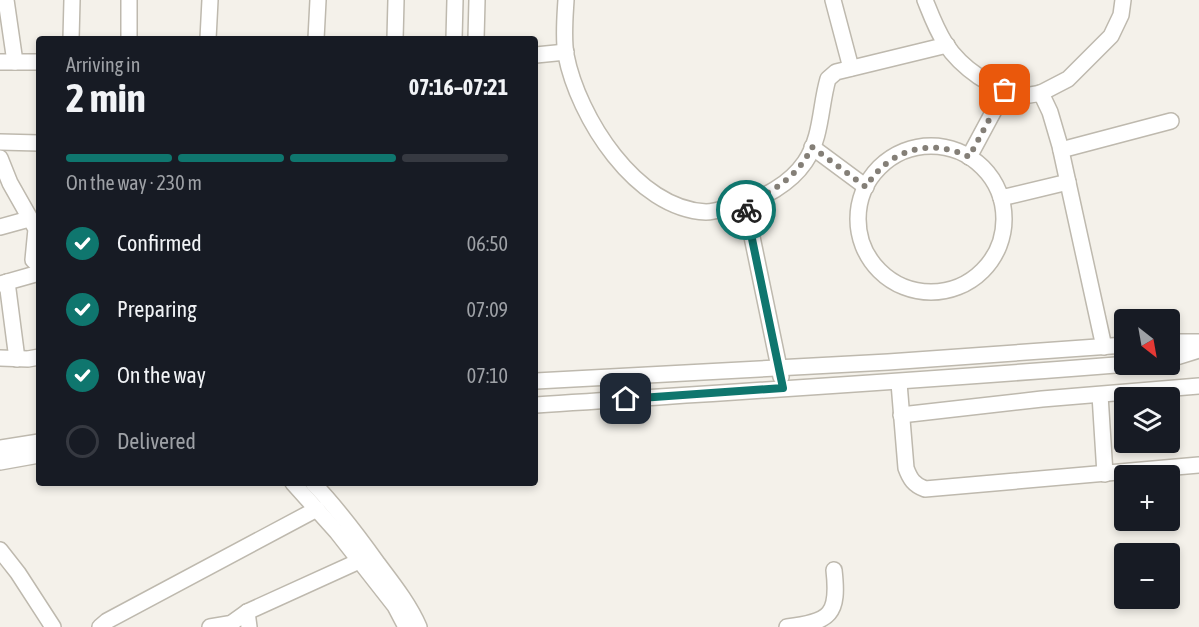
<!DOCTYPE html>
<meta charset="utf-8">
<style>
body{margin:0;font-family:"Asap Condensed",sans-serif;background:#242831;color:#f1f3f6;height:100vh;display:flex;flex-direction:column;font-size:22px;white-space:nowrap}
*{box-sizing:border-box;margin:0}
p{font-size:20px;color:#9ea1a6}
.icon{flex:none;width:33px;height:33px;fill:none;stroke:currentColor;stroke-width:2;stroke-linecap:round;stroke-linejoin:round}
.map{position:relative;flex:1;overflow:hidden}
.panel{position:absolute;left:36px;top:36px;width:502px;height:450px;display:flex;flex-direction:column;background:#171b24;border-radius:6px;box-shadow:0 3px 9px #0003}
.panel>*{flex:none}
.needle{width:39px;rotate:149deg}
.fabs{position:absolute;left:1114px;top:309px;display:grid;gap:12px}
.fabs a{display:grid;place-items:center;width:66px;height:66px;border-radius:6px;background:#171b24;box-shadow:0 3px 9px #0003;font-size:30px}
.pin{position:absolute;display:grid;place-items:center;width:51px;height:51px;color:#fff;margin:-26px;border-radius:12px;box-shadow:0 3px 9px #0006}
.courier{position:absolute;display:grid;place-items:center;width:60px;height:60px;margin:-30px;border:4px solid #0f766e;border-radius:50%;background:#fff;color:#222;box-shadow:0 2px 8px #0007}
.headline em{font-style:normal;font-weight:700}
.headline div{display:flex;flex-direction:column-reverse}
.headline{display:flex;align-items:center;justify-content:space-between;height:102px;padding:0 30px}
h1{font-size:39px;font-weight:700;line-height:45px}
.bar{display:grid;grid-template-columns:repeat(4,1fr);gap:9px 6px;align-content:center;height:72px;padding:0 30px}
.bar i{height:8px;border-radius:4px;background:#363941}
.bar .active{background:#0f766e}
.bar p{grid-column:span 4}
ol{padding:0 30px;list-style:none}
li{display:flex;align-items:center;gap:18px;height:66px}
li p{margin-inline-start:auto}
li .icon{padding:6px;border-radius:50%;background:#0f766e;color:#fff;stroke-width:4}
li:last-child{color:#9ea1a6}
li i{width:33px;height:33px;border:3px solid #363941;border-radius:50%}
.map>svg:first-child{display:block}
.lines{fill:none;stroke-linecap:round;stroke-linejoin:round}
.minor-casing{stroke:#beb9ae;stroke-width:18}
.minor{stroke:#fff;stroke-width:15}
.done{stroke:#847f77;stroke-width:6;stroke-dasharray:0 10.8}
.route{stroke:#0f766e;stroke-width:8}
</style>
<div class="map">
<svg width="1199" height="627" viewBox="0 0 1199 627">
<rect width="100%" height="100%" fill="#f4f1ea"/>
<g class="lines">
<defs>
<g id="minor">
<polyline points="6,0 15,62"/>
<path d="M566,0C565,17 563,38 566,55C578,117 636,209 706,212C716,212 728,207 737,205C763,199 790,184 805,162C822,137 820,106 828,79L836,72L947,45"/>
<polyline points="833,0 851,68"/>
<path d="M925,0C931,15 936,29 945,43C961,68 993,90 1022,95C1028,96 1035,94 1041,93L1050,112L1060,146L1104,347"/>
<polyline points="71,39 72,0"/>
<polyline points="129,39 129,0"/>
<polyline points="208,39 210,0"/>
<polyline points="316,39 318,0"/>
<polyline points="395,39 396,0"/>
<polyline points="454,39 455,0"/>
<polyline points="476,39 477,0"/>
<polyline points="536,55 566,52"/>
<polyline points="0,62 39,62"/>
<polyline points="1041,93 1068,79 1111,36 1121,15 1123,0"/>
<polyline points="0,142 39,143"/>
<circle cx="931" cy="219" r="73"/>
<polyline points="812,147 866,187"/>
<polyline points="1061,150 1171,121"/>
<polyline points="969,157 1005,90"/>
<polyline points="0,158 10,183 36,229 33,260 39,266"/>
<polyline points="1001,198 1068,182"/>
<polyline points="745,203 781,377"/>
<polyline points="0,227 29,219"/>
<polyline points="7,282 17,359"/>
<polyline points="0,284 39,273"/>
<polyline points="1170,342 1199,342"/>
<polyline points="0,358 28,359 39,357"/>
<polyline points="1170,359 1199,350"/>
<polyline points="536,381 888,362 1125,345"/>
<path d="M899,383L906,468C910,479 914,485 925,489L1199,465"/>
<polyline points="1100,395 1105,474"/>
<path d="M536,405C733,392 931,380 1128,364"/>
<polyline points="901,415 1042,399 1199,386"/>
<polyline points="0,448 39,442"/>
<polyline points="0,462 39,455"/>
<polyline points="293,483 337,532 395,606 406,627"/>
<path d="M313,483C337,508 358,536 378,564C393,584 409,604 419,627"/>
<polyline points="0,550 18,573 53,627"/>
<polyline points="247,612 249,627"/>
<polyline points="100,627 107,621 317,509"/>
<polyline points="210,627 228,624"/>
<polyline points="226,627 247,612 368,557"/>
<path d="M787,627C831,622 839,614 834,570"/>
</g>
</defs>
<use href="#minor" class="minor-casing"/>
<use href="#minor" class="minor"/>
</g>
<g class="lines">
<path class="done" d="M746,210L745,203C774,192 798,176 812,147L866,187C888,150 930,137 969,157L1005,90"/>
<polyline class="route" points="626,399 783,388 746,210"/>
</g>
</svg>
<div class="fabs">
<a><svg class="needle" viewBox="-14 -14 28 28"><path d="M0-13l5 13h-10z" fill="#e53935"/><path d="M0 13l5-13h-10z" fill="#9ea1a6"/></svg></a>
<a><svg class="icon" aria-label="layers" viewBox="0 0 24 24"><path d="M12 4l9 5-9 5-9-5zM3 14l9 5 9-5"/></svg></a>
<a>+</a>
<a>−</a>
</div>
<div class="pin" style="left:1005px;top:90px;background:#ea580c"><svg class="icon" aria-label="bag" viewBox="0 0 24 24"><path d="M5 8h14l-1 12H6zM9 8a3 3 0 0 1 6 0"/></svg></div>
<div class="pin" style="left:626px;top:399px;background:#1f2937"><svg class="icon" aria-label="home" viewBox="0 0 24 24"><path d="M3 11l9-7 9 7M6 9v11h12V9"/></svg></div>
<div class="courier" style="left:746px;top:210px"><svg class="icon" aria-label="bike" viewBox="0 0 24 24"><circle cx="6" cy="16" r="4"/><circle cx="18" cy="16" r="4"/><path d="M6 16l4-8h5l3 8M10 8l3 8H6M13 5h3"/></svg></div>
<section class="panel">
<div class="headline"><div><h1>2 min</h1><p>Arriving in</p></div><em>07:16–07:21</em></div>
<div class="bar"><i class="active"></i><i class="active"></i><i class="active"></i><i></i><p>On the way · 230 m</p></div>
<ol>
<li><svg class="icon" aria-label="check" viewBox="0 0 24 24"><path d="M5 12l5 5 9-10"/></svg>Confirmed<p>06:50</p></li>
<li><svg class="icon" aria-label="check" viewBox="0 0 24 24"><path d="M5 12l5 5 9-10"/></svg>Preparing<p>07:09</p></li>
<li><svg class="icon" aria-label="check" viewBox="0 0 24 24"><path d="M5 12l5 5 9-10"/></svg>On the way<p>07:10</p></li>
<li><i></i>Delivered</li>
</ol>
</section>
</div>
